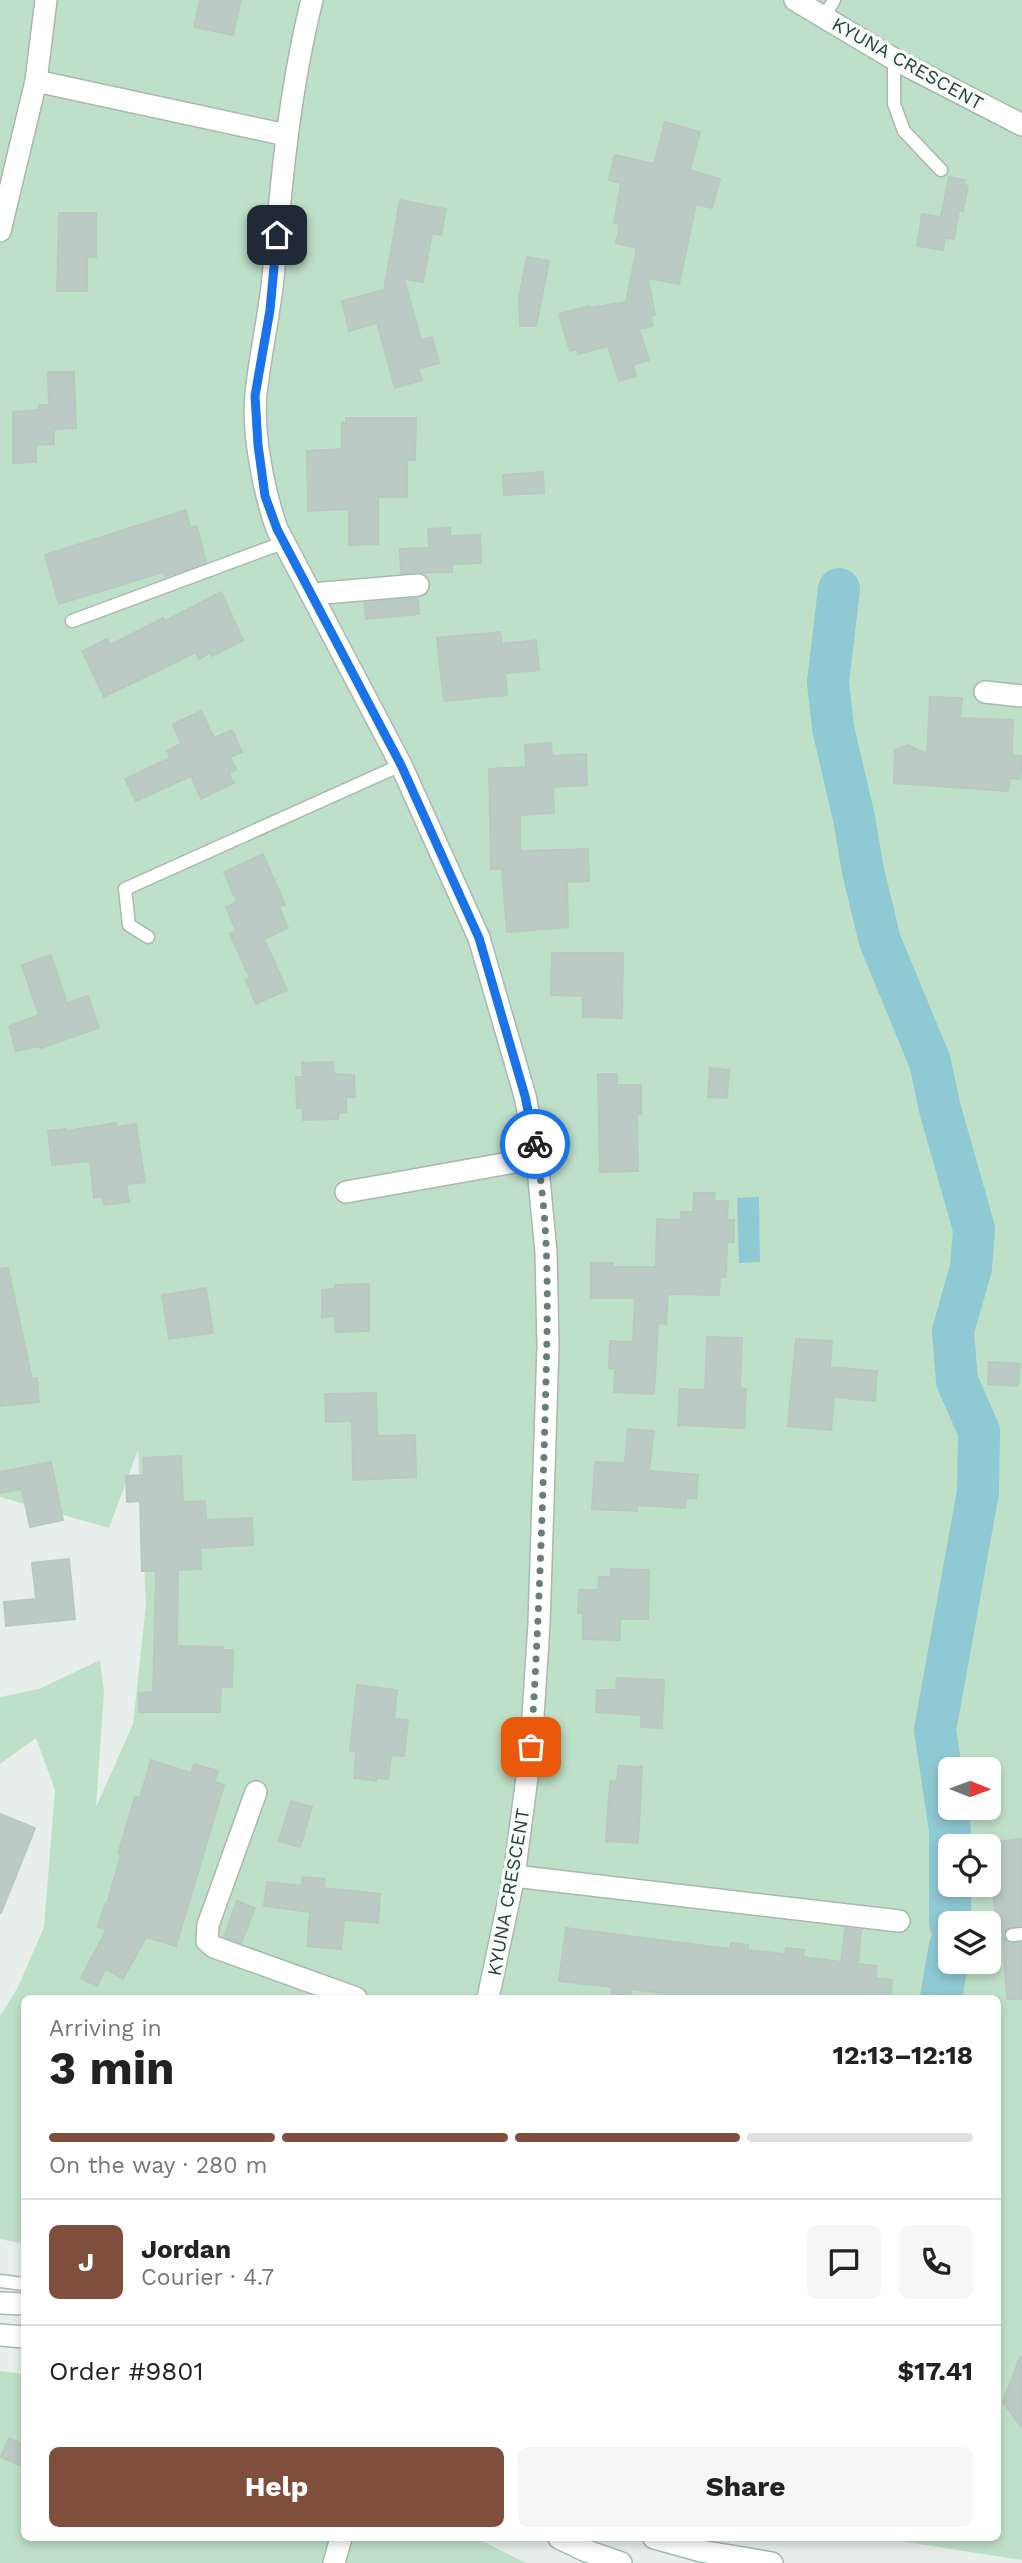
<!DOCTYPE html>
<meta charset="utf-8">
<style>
body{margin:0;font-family:"Work Sans",sans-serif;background:#f6f6f6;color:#222;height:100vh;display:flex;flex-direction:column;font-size:26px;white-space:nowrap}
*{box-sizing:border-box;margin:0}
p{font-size:23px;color:#767676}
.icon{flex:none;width:38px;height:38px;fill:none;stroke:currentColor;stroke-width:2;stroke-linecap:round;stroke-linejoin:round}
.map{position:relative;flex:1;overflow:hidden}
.side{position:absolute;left:21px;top:1995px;width:980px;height:546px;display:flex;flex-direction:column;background:#fff;border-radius:10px;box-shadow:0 4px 10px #0003}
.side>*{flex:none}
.needle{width:46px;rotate:91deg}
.fabs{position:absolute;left:938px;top:1757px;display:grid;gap:14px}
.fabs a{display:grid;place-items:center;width:63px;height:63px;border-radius:10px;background:#fff;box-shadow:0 4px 10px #0003;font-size:35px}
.pin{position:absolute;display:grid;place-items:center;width:60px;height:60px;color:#fff;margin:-30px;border-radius:14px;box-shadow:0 4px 10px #0006}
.courier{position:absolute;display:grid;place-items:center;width:70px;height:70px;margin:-35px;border:5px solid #1a73e8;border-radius:50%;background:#fff;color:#222;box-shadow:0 2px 9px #0007}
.head em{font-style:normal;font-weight:700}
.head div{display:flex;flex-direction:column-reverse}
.head{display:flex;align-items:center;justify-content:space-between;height:119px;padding:0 28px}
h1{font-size:46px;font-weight:700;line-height:52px}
.bar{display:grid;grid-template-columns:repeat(4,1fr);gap:10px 7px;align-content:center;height:84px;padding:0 28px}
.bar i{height:9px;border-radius:5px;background:#e0e0e0}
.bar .current{background:#804e3d}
.bar p{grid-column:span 4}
.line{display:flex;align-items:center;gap:18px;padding:0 28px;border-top:2px solid #e0e0e0}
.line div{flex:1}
.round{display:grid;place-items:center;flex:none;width:74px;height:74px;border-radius:10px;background:#f6f6f6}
.button{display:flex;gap:14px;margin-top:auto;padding:14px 28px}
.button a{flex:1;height:80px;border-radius:10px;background:#804e3d;color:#fff;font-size:28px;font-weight:700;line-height:80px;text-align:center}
.button a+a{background:#f6f6f6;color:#222}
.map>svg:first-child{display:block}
.green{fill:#bfe0c8;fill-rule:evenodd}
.water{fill:#8ec9d4}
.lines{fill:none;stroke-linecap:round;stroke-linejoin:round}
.river{stroke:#8ec9d4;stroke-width:42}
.building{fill:#bbcac4;stroke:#b8c9c2;stroke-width:2}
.service-casing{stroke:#a8b8b2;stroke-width:15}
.minor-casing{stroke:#a8b8b2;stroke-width:24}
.tertiary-casing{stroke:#a8b8b2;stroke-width:24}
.secondary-casing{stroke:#a4bbb3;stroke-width:24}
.service{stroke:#fff;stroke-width:12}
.minor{stroke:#fff;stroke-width:21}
.tertiary{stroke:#fff;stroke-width:21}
.secondary{stroke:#fff;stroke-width:21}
.done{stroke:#687f78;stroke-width:7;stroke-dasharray:0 12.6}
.route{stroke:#1a73e8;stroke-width:9}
.labels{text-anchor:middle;stroke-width:7;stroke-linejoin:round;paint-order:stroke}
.street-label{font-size:19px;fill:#24423a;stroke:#f7fbf9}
</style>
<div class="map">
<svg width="1022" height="2563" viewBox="0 0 1022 2563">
<rect width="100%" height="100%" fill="#e6efeb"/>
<g class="green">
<path d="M0,0H1022V2560L881,2538H998V1998H24V2244L0,2239V2016L18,1987L44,1927L55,1790L36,1738L0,1764V1697L39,1689L100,1660L104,1692L96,1807L133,1724L146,1604L138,1450L109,1528L0,1497ZM950,1769H989V1808H950ZM950,1846H989V1885H950ZM950,1923H989V1962H950Z"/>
<polygon points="0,2371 24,2374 24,2538 476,2538 526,2563 0,2563"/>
</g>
<polygon class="water" points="759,1197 760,1262 739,1263 737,1198"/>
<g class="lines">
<g class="river">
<polyline points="839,589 828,682 833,728 854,818 863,871 880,941 930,1062 940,1109 974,1229 971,1268 953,1331 957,1381 979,1431 978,1492 935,1730 950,1830 950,1923"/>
<polyline points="941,1998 950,1945"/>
</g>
</g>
<g class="building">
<polygon points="200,0 241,0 233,35 194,27"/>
<polygon points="665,122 700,132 690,170 720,179 712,208 696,204 679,284 648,278 655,315 651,315 653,326 639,329 649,360 633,365 636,376 619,381 608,346 578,354 577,349 570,351 559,314 589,306 589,308 626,302 637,248 616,243 620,224 614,223 621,183 609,180 615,155 654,164"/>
<polygon points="949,177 965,180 964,185 968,186 963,211 959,210 954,239 945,238 943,250 917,246 922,214 941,217"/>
<polygon points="400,200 446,209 441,235 432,233 423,282 404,279 421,340 432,337 439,363 418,369 422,380 395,388 377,323 349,331 342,301 384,290"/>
<polygon points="59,213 96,213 96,257 87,257 87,291 57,291"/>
<polygon points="527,257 549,261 536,326 520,326 519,297"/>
<polygon points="48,372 74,372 76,428 54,429 54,444 36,445 36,462 13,463 13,412 39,410 39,405 49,405"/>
<polygon points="346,418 416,418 415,460 407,460 407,497 378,497 378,544 349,545 349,509 308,511 307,451 342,449 342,423 346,423"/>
<polygon points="543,472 544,493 504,495 503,475"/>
<polygon points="186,510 190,528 197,526 206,562 173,574 165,576 164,572 59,604 45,555"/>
<polygon points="450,528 450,536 480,535 481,563 452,564 452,572 401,573 400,549 429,548 428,529"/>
<polygon points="221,592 243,640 212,656 210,653 199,659 196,652 104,697 82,651 107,639 110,645 163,618 165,621"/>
<polygon points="418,598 419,614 366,619 364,603"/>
<polygon points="500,632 502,644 536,640 539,670 505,673 507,695 444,701 437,638"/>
<polygon points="930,697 962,698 960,718 1013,720 1012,755 1022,756 1022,759 1020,779 1010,778 1008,791 894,783 895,750 908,745 927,754"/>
<polygon points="201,711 214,738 232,730 242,752 230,757 236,770 229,773 234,783 201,799 191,776 136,801 125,779 170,758 167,751 181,744 173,724"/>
<polygon points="551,743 552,756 586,754 587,785 553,787 554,813 520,815 520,851 588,849 589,881 567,882 568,927 507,932 502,869 491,869 489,769 526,767 525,745"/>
<polygon points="263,854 285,905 279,907 288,928 264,939 287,990 256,1004 246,980 250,978 230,934 236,931 226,907 237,902 224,872"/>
<polygon points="552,953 623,953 622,1018 583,1017 583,996 551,995"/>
<polygon points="51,955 67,1003 88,996 99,1028 41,1048 40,1046 16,1051 9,1026 39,1015 22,965"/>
<polygon points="333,1062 334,1074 354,1075 355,1097 346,1097 346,1112 338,1113 338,1119 303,1120 303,1108 297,1108 296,1077 303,1077 302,1063"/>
<polygon points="710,1068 729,1070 727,1098 708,1097"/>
<polygon points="598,1074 617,1074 617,1085 641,1085 641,1114 637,1114 638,1171 600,1172"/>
<polygon points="116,1123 117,1127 136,1124 145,1182 126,1184 129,1202 104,1205 103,1197 94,1198 90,1161 52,1165 48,1131 66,1129 66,1131"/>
<polygon points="694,1193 715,1193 714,1201 728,1201 727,1220 734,1220 734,1242 727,1242 726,1277 720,1277 719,1295 668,1294 666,1324 658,1323 654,1394 614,1392 615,1369 609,1368 610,1341 633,1342 635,1298 591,1298 591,1263 613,1263 613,1267 656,1267 657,1219 681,1220 681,1212 693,1212"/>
<polygon points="8,1268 32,1379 37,1378 39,1402 0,1406 0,1269"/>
<polygon points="369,1284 369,1331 336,1332 335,1316 322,1317 322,1290 335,1289 335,1285"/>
<polygon points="206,1288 213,1333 169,1339 162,1295"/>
<polygon points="707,1337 742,1338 740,1388 746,1389 744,1428 678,1425 680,1389 705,1390"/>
<polygon points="796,1339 832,1341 830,1367 877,1371 875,1401 834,1397 831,1430 788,1426"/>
<polygon points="989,1362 1020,1364 1018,1386 988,1384"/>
<polygon points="376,1393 377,1436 415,1435 416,1477 353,1480 352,1421 326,1422 325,1394"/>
<polygon points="628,1429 654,1431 649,1471 698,1475 696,1499 686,1498 685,1508 637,1505 637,1511 592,1509 595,1462 625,1463"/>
<polygon points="181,1456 183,1502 205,1501 206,1520 252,1518 253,1545 200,1548 201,1569 178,1570 177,1646 223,1647 222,1650 233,1650 232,1687 221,1687 220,1712 139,1712 139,1693 153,1692 156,1571 142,1571 140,1501 127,1502 126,1476 144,1475 143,1458"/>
<polygon points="51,1462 63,1520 30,1527 22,1489 0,1493 0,1472"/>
<polygon points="69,1559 75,1619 6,1626 4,1602 36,1599 32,1563"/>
<polygon points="611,1569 649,1570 648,1619 620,1619 620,1640 583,1639 583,1613 578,1613 579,1590 598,1590 599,1577 611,1577"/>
<polygon points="617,1678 664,1680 662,1728 641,1727 641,1715 596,1712 597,1690 616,1690"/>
<polygon points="357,1685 397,1690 394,1719 408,1720 404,1756 391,1755 388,1779 376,1778 376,1781 354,1778 356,1752 350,1751"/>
<polygon points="151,1760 191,1773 194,1764 218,1771 214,1782 224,1785 176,1946 146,1937 123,1979 105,1969 97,1986 81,1978 107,1929 98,1927 105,1904 107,1904 121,1855 118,1854 135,1797 140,1798"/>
<polygon points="618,1766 642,1767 638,1843 606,1841 610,1781 617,1782"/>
<polygon points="291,1801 312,1807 300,1847 279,1841"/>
<polygon points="0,1814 35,1828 1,1913 0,1912"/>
<polygon points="1022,1839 1022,1925 1007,1928 1003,1935 1009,1943 1022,1943 1022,1999 1007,1999 1002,1919 996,1919 988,1843"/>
<polygon points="303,1877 325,1879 324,1888 380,1894 378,1923 344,1920 341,1949 307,1946 310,1912 264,1906 267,1882 302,1886"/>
<polygon points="237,1901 255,1908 241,1943 224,1937"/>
<polygon points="566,1928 730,1949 731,1943 748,1945 748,1950 785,1954 786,1948 804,1950 803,1957 841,1962 845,1928 861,1930 858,1964 877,1966 876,1978 892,1980 890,1998 667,1998 667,1994 631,1989 630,1996 611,1993 612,1987 559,1981"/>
<polygon points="1020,2357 1022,2357 1022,2428 1003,2402"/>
<polygon points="9,2438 24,2445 24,2467 1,2457"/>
</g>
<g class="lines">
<defs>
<g id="service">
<polyline points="824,17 834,0"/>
<polyline points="894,59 894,104 904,131 941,170"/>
<polyline points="72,621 285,542"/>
<polyline points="148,937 129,925 125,889 401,765"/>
<polyline points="1012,1935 1022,1934"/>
<polyline points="0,2281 24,2284"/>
</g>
<g id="minor">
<path d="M312,0C289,92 281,184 273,278C269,317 260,355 256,394C252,433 264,492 277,529L401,765L479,938L525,1096L537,1158L546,1252L548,1346L539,1624L531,1747L514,1876L488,1998"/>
<polyline points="795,0 894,59 1022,125"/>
<polyline points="36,81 286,135"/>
<polyline points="0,231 36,81 46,0"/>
<polyline points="312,594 418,585"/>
<polyline points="985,692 1022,696"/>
<polyline points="346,1192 537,1158"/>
<polyline points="256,1792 208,1925 207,1941 214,1947 356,1998"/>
<polyline points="514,1876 899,1921"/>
</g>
<polyline id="tertiary" points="334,2563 341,2538"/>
<g id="secondary">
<polyline points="0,2303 24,2304"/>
<polyline points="0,2335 24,2337"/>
<polyline points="559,2538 584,2550 621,2563"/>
<polyline points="654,2538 701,2551 772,2563"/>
</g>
</defs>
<use href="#service" class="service-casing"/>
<use href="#minor" class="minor-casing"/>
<use href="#tertiary" class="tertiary-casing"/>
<use href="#secondary" class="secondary-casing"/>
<use href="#service" class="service"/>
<use href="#minor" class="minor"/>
<use href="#tertiary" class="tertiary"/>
<use href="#secondary" class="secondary"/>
</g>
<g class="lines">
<path class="done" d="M531,1747C538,1638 542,1528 545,1419C547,1328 552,1234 535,1144"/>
<polyline class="route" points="277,235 270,310 255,396 258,445 265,496 277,529 401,765 479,938 525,1096 535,1144"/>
</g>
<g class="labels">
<g class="street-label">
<text transform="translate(908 63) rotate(29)" y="7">KYUNA CRESCENT</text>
<text transform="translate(508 1892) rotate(-80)" y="7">KYUNA CRESCENT</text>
</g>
</g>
</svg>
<div class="fabs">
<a><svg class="needle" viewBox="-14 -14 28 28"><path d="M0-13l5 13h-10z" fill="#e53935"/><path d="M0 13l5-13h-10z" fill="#767676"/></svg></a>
<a><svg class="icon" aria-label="locate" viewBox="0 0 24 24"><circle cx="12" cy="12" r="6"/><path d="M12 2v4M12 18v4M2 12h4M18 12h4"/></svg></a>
<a><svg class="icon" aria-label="layers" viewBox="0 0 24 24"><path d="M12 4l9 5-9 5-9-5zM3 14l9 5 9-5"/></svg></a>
</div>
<div class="pin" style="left:531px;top:1747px;background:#ea580c"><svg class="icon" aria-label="bag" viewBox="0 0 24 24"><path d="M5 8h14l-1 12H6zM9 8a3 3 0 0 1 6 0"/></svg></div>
<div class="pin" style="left:277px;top:235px;background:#1f2937"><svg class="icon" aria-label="home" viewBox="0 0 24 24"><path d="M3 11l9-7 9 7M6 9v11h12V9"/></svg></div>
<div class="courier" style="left:535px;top:1144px"><svg class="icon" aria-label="bike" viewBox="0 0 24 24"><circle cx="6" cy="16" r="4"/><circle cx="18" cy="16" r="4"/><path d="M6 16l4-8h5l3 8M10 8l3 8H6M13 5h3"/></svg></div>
<section class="side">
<div class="head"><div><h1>3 min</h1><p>Arriving in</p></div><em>12:13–12:18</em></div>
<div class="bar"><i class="current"></i><i class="current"></i><i class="current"></i><i></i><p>On the way · 280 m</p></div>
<div class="line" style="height:126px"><b class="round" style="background:#804e3d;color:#fff">J</b><div><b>Jordan</b><p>Courier · 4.7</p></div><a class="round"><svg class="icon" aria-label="chat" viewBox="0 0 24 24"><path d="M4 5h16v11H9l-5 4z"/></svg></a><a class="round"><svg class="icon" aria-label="phone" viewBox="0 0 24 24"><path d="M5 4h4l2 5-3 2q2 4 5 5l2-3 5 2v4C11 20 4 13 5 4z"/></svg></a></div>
<div class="line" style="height:91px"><div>Order #9801</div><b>$17.41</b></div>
<div class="button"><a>Help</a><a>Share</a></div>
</section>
</div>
